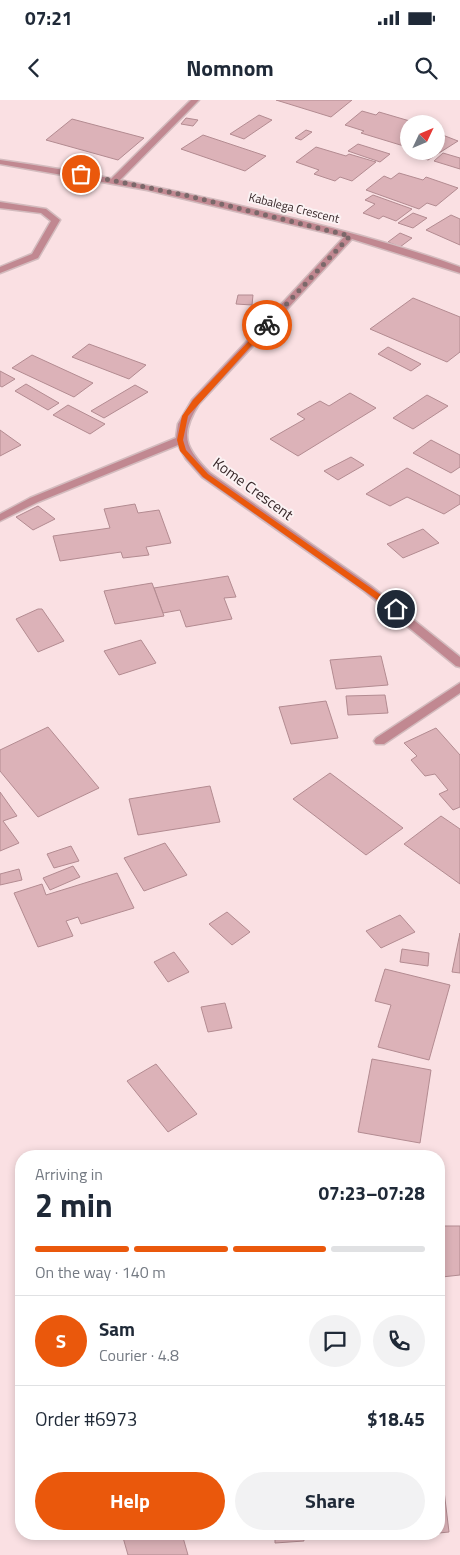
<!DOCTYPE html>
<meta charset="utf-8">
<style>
body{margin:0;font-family:"Titillium Web",sans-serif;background:#f2f2f3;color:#1f2937;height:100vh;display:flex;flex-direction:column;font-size:19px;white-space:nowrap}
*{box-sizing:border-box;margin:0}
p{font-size:16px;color:#747a83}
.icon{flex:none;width:28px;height:28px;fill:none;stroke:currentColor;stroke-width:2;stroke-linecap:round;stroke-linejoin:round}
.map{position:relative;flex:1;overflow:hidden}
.sheet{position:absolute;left:15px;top:1050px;width:430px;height:390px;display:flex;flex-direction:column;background:#fff;border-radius:20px;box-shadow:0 2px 8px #0003}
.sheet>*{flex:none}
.needle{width:32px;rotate:46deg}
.tools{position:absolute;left:400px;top:15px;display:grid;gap:10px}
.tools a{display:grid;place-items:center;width:45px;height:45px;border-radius:50%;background:#fff;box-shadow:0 2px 8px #0003;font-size:25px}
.pin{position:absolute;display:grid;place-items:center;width:42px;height:42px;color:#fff;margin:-21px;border:2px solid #fff;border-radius:50%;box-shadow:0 1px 5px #0007}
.courier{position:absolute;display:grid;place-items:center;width:50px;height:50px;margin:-25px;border:4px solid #ea580c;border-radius:50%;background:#fff;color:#222;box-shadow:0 1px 6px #0007}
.summary em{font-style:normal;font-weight:700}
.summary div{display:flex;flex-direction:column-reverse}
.summary{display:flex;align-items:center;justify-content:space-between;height:85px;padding:0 20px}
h1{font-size:32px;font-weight:700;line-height:38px}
.bar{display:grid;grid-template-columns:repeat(4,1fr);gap:8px 5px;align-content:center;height:60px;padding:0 20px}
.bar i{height:6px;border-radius:4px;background:#e0e1e3}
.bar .active{background:#ea580c}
.bar p{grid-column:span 4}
.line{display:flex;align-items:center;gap:12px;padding:0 20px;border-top:1px solid #e0e1e3}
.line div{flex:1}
.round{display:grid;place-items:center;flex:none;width:52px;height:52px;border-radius:26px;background:#f2f2f3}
.action{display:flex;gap:10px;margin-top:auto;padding:10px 20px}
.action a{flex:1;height:58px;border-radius:30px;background:#ea580c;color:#fff;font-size:20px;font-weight:700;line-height:58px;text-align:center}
.action a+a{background:#f2f2f3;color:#1f2937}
.status{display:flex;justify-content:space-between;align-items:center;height:35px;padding:0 25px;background:#fff;direction:ltr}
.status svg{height:14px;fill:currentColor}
header{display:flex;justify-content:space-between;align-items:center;height:65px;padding:0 20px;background:#fff;font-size:22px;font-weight:700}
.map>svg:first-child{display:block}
.building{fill:#dcb2b8;stroke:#b38b91}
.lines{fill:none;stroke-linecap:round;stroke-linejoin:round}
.lane-casing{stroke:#d3bbbe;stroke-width:3}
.street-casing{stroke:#d3bbbe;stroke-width:3}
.lane{fill:#c18891;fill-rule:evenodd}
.street{fill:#c18891;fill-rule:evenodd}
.route{fill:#ea580c}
.done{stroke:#7b686a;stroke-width:5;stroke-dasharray:0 9}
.labels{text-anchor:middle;stroke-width:4;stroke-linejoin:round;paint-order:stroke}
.far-street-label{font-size:12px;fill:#372729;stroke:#fbf2f3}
.street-label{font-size:15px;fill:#372729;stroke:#fbf2f3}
</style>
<div class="status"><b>07:21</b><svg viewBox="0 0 49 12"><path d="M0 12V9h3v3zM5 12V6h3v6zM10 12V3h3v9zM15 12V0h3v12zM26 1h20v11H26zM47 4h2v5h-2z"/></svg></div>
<header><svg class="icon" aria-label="back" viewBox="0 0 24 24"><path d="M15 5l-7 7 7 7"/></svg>Nomnom<svg class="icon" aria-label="search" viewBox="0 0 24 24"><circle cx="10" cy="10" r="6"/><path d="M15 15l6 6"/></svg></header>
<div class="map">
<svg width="460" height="1455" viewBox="0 0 460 1455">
<rect width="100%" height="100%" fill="#fae0e3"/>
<g class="building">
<polygon points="276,0 352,0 331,17"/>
<polygon points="362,11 376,15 379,12 420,24 409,24 409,46 407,47 361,33 364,31 345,25"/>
<polygon points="259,15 272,20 244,39 230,34"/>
<polygon points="186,18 198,20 193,26 181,24"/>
<polygon points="72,19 144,38 118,60 46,40"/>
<polygon points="306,30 312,32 301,40 295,38"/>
<polygon points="440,34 458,41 428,60 410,53 413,51 436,51 436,37"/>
<polygon points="203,35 266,56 245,71 181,49"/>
<polygon points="358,44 390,54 380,62 348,51"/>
<polygon points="316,47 346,56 349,54 376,62 352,81 340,77 335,81 314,74 319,70 296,62"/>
<polygon points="443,53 460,58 460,69 434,61"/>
<polygon points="399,73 423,80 426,77 458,88 436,106 427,103 419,109 366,90 384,76 391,79"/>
<polygon points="373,95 412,109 396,121 383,116 379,119 363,113 375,104 365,100"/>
<polygon points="413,113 427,118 413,128 398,123"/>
<polygon points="451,115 460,119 460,145 426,130"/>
<polygon points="400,133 412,138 400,147 388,142"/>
<polygon points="238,195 253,195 252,205 236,204"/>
<polygon points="413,198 460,217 460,252 447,262 370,229"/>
<polygon points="89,244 146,265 129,279 72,257"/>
<polygon points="388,247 421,264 411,271 378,254"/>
<polygon points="32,255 93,283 74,297 12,268"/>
<polygon points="0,271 15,279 2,287 0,286"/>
<polygon points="26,284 59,303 48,310 15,291"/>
<polygon points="135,285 148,292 104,318 91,311"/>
<polygon points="350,293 376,308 298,356 270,339 305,319 297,314 320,301 329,306"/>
<polygon points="427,295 448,306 413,329 393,318"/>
<polygon points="68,305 105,324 90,334 53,315"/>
<polygon points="0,330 21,345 0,356"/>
<polygon points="431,340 460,355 460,367 451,373 413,353"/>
<polygon points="351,357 364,365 338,380 324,371"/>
<polygon points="407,368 460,396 460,404 444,414 407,397 390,406 366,394"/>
<polygon points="135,404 138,413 159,410 171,443 146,447 149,455 123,458 121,452 60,461 53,436 110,428 104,409"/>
<polygon points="38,406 55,419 33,430 16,417"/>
<polygon points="423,429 439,443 403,458 387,444"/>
<polygon points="228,476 236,497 224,498 232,519 186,527 180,510 163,513 154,488"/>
<polygon points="152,483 164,516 115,524 104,491"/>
<polygon points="38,509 42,509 64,541 38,552 16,519"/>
<polygon points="141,540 156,563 119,575 104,551"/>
<polygon points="381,556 388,585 336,589 330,560"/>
<polygon points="385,595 388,613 348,615 346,596"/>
<polygon points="326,601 338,638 291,644 279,607"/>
<polygon points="48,627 99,688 38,717 0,671 0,650"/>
<polygon points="436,628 460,655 460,707 453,710 439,694 448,690 435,674 425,676 411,660 417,656 404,643"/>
<polygon points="330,673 403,728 366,755 293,699"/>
<polygon points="210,686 220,722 138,735 129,699"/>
<polygon points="0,692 17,716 3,721 19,743 0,751"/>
<polygon points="441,716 460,729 460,784 404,744"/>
<polygon points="165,743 187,775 144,791 124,758"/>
<polygon points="71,746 79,761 54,768 47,754"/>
<polygon points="73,766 80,777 50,790 43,778"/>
<polygon points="19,769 22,780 0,785 0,774"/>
<polygon points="117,773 134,808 81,824 78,817 66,821 73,836 38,847 14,793 42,784 46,795"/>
<polygon points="227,812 250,832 232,845 209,824"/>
<polygon points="400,815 415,832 381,848 366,831"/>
<polygon points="460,833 460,873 452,872"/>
<polygon points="402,849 429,853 428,866 400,862"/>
<polygon points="174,852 189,872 168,882 154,862"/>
<polygon points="385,869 450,885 429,960 378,947 391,905 375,901"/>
<polygon points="225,903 232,928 208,932 201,907"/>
<polygon points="372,959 431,970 420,1043 358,1032"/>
<polygon points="156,964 197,1014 168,1032 127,981"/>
<polygon points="439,1126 460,1126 460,1175 442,1177 444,1238 439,1237"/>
<polygon points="439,1374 442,1374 449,1432 439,1433"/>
<polygon points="122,1434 182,1434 188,1455 128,1455"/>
<polygon points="275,1434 303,1434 304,1441 275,1443"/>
</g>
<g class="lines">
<defs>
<g id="lane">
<polygon points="191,0 199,0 118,82 112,82 112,78"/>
<polygon points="0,102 46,109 60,120 38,158 0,173 0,167 32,154 51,121 41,113 0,108"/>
<polygon points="460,583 460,593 384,644 376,644 374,641 376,638"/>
</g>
<path id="street" d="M0,60C93,73 184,92 275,114C337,129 400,145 460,167V173L352,139L199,304C179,335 185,348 210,373L371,486L460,557V567L456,566L364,491L202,377L186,359L178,345L38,402L0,421V414L30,398L176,338L178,324L192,300L344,137L147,90L0,64Z"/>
</defs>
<use href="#lane" class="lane-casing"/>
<use href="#street" class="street-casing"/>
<use href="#lane" class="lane"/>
<use href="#street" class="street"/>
</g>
<polygon class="route" points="265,224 270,225 188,316 183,340 186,350 208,374 398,507 398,511 393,511 203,377 180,351 177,340 182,316 193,300"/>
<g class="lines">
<polyline class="done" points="81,74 189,96 350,136 267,225"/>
</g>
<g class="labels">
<g class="far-street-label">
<text transform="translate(294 108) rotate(14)" y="4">Kabalega Crescent</text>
</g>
<g class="street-label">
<text transform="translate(253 389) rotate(36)" y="5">Kome Crescent</text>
</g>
</g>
</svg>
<div class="tools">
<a><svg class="needle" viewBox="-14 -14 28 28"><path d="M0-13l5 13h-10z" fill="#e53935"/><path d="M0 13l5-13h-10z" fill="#747a83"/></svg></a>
</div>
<div class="pin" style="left:81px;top:74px;background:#ea580c"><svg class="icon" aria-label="bag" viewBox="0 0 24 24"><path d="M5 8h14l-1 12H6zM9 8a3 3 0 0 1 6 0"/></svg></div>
<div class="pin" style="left:396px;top:509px;background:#1f2937"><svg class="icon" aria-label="home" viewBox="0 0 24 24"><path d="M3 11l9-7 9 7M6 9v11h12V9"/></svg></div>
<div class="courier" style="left:267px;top:225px"><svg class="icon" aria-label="bike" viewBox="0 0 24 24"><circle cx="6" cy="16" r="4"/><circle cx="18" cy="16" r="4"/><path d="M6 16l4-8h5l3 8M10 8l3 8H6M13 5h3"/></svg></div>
<section class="sheet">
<div class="summary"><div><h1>2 min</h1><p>Arriving in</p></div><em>07:23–07:28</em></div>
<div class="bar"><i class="active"></i><i class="active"></i><i class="active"></i><i></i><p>On the way · 140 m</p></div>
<div class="line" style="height:90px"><b class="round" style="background:#ea580c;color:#fff">S</b><div><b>Sam</b><p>Courier · 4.8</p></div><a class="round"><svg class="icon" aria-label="chat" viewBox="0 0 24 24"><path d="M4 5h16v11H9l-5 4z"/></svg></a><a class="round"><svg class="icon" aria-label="phone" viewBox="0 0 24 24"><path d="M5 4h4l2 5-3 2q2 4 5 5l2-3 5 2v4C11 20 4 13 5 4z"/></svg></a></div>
<div class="line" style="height:65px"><div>Order #6973</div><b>$18.45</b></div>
<div class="action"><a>Help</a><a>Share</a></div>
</section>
</div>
